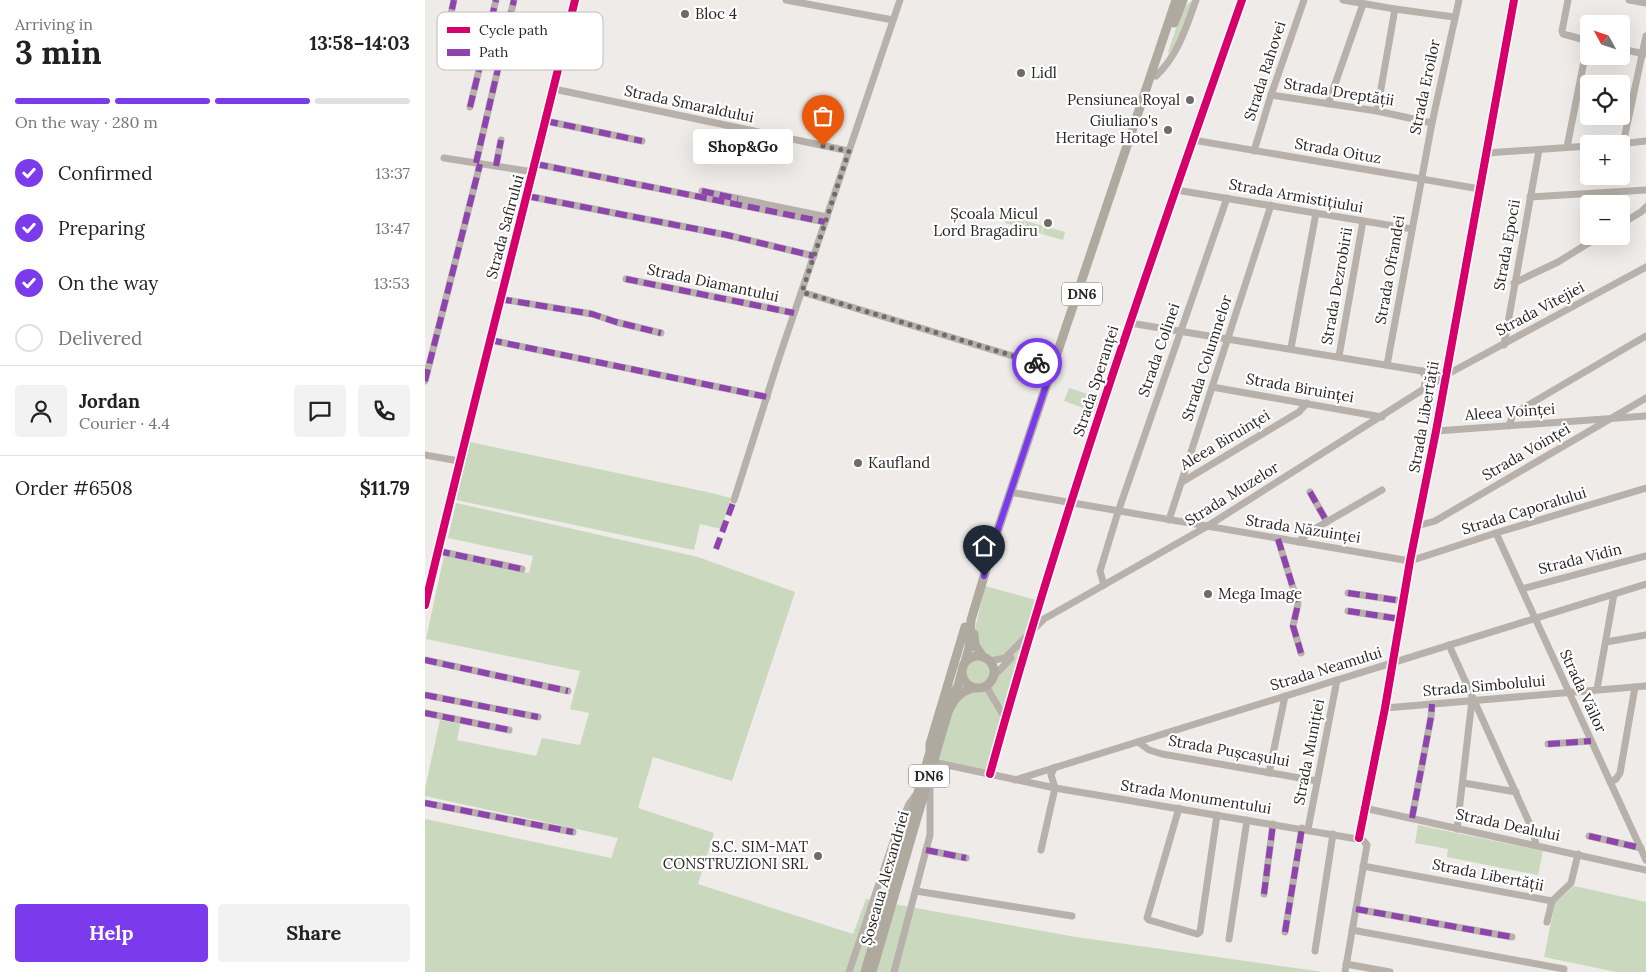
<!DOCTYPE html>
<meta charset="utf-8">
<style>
body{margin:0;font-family:Lora,serif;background:#f2f2f2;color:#222;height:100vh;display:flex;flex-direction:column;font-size:19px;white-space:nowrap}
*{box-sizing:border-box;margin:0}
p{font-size:16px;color:#767676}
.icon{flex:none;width:28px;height:28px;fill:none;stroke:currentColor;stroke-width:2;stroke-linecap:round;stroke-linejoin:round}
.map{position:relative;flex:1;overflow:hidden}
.panel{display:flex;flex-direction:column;background:#fff;width:425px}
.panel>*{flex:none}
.needle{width:32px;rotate:310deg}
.buttons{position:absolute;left:1155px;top:15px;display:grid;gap:10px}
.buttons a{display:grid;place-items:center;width:50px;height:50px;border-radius:5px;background:#fff;box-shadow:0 5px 20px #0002;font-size:25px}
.pin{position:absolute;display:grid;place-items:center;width:42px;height:42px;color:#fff;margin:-51px -21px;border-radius:50% 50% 50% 0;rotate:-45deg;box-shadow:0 0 5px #0007}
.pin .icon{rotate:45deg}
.courier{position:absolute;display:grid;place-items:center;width:50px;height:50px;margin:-25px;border:4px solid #7c3aed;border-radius:50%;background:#fff;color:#222;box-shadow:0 1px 6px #0007}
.bubble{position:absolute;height:35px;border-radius:5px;background:#fff;box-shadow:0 5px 20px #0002;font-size:16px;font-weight:800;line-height:35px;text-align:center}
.head em{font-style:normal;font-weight:800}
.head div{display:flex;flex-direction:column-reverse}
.head{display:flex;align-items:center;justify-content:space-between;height:85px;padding:0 15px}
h1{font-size:32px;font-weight:800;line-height:38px}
.bar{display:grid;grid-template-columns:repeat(4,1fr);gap:8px 5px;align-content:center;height:60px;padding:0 15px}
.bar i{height:6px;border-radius:4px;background:#e0e0e0}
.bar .selected{background:#7c3aed}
.bar p{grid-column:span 4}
.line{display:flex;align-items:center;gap:12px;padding:0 15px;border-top:1px solid #e0e0e0}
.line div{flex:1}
.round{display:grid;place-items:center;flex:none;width:52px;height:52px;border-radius:5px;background:#f2f2f2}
ol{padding:0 15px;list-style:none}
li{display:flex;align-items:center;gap:15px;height:55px}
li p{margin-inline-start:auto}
li .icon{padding:5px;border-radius:50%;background:#7c3aed;color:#fff;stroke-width:4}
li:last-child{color:#767676}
li i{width:28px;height:28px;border:2px solid #e0e0e0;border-radius:50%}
.action{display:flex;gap:10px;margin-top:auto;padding:10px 15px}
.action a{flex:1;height:58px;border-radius:5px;background:#7c3aed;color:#fff;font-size:20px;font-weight:800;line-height:58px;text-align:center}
.action a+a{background:#f2f2f2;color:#222}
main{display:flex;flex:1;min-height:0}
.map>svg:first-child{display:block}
.green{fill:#cad8bd;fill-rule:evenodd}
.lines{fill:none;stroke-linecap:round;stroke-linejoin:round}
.minor{stroke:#b8b1ab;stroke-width:7}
.major{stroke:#b0a9a0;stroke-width:9}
.quiet{stroke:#8e44ad;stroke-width:6;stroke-dasharray:12 6;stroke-linecap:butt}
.cycleway-casing{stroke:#fff;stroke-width:11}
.cycleway{stroke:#d6006c;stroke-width:8}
.done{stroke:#6e6c69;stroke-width:5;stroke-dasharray:0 9}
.route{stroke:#7c3aed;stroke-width:6}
.poi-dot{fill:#6e6c69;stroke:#fff;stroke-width:2}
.labels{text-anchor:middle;stroke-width:4.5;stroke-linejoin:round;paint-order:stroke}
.shield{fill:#fff;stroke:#696866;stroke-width:1}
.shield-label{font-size:14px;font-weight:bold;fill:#292725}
.poi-label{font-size:15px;fill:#292725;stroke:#fff;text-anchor:start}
.street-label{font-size:15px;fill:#292725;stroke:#fff}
.key{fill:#fff;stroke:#bfbebe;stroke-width:1}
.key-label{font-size:14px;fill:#292725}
</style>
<main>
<section class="panel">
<div class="head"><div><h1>3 min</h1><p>Arriving in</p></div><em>13:58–14:03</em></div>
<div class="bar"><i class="selected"></i><i class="selected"></i><i class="selected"></i><i></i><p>On the way · 280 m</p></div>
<ol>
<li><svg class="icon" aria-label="check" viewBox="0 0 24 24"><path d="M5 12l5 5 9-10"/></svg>Confirmed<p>13:37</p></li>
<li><svg class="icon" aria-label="check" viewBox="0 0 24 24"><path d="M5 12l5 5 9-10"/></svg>Preparing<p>13:47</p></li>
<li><svg class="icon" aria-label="check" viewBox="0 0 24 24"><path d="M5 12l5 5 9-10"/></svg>On the way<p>13:53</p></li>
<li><i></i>Delivered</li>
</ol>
<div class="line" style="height:90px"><a class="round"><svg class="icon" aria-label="person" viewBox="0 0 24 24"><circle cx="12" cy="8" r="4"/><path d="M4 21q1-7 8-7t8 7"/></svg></a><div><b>Jordan</b><p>Courier · 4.4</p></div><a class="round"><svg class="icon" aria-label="chat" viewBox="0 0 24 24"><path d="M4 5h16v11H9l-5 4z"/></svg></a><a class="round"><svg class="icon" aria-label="phone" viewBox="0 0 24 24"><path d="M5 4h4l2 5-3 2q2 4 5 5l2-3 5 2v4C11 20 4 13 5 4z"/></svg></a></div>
<div class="line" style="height:65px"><div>Order #6508</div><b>$11.79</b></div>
<div class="action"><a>Help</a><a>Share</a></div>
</section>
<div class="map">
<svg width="1221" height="972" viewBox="0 0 1221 972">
<rect width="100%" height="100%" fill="#eeebe8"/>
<g class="green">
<polygon points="768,0 757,34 744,54 743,52 758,8"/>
<polygon points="583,212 601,217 598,228 580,223"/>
<polygon points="601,221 618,226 616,234 599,229"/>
<polygon points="619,226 640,232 638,240 617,234"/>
<polygon points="644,388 675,398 670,412 639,401"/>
<polygon points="45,442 282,492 306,498 296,529 275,524 269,550 31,500"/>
<polygon points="31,503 273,557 370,592 307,781 228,757 213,808 289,833 273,884 428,934 441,899 651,937 899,972 0,972 0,819 186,858 193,838 0,796 0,789 15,720 35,724 32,740 111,756 117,738 155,745 164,713 145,709 155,671 1,639 19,556 104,573 108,556 23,538"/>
<path d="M560,586L615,601L565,774L508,762L520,719L544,686C531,675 537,658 553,656L550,629ZM597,645L576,667L569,671L565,662L584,655Z"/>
<polygon points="993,825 1118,851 1113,875 1022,857 1023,849 990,843"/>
<polygon points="1149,886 1221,902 1221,972 1191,972 1119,957 1130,903"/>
</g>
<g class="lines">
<g class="minor">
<polyline points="361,0 468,20"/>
<polyline points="918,0 970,9 1029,17"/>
<polyline points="1143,0 1137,31 1138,34 1164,41"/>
<polyline points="1204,0 1221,3"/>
<polyline points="23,27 29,0"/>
<polyline points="1196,49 1220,54"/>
<path d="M731,76C753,55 761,28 771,0"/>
<polyline points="129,89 424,151"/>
<polyline points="846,95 952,111 1007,123"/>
<polyline points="903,104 938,4"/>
<polyline points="45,107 71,0"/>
<polyline points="952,111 970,9"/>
<polyline points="121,121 217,141"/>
<polyline points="768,140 1055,189"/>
<polyline points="1195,144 1221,141"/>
<polyline points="1198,144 1221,36"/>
<polyline points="1142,147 1163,41"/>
<polyline points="829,151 846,95 879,0"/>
<polyline points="1062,153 1164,146"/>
<polyline points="19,158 109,172"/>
<polyline points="51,163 89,0"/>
<polyline points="111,164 400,222"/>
<polyline points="71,166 76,140"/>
<polyline points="751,190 987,229"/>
<polyline points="277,191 402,217"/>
<polyline points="102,196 302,235 389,256"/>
<polyline points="1105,197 1221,190"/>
<polyline points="1196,224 1216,212 1221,207"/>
<polyline points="201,279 369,313"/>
<polyline points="1089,283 1133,262 1175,236"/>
<polyline points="377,292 627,368"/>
<polyline points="75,299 167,314 191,322 236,333"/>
<polyline points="705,323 1021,375"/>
<polyline points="65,340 342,397"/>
<polyline points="1079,345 1114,150"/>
<polyline points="866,348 891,213"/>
<polyline points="914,356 938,221"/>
<polyline points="962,365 1007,123 1034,0"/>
<polyline points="997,371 1001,377 999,389"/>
<polyline points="0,381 55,164"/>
<polyline points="787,387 957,417"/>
<polyline points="1084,426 1088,414 1221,336"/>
<polyline points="1011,431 1221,416"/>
<polyline points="0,455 34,461"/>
<polyline points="757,482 874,412 882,403"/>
<polyline points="885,492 902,522"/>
<polyline points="590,493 985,561 1071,533 1221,488"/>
<polyline points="309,500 354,358 475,0"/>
<polyline points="744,520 846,205"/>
<polyline points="992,526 1010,521 1221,398"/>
<polyline points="1071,533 1221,860"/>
<polyline points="853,539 873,604 868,626 876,653"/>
<polyline points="873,542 886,531 957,490"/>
<polyline points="13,551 97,569"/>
<polyline points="679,585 675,571 693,512 802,198"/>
<polyline points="1097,589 1221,556"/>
<polyline points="923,593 978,601"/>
<path d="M0,605C48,403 101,202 150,0"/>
<polyline points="923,611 975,619"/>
<polyline points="1181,642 1221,635"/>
<polyline points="1024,645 1108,831 1111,845"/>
<polyline points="0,660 143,691"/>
<polyline points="565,661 580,658 619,619 781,527 1021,375 1221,267"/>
<polyline points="568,677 586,658"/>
<polyline points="561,686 580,718"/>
<polyline points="1172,689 1189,594"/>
<polyline points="0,695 113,717"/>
<polyline points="960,708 1221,686"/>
<polyline points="0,713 84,730"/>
<polyline points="713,742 724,750 737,754 892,781"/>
<polyline points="1123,744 1166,741"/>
<polyline points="508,762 630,788 938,840 942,845 920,972"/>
<polyline points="844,773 860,696"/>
<path d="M565,774C637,512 727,256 817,0"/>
<polyline points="590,780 1221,584"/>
<polyline points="1185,782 1191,779 1195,773 1210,687"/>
<polyline points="1039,783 1091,792"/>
<polyline points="0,803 148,832"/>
<polyline points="754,808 722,918 724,920 772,934 775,932 792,815"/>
<polyline points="939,808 1221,870"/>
<polyline points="987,818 1006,717 1007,704"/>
<polyline points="883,829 912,680"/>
<polyline points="1032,829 1047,700"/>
<polyline points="1164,836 1216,848"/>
<polyline points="934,838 960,708 985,561 1011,431 1089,0"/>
<polyline points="501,850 541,858"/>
<polyline points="616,850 630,788 626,775 629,768"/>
<polyline points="938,866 1127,901"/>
<polyline points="491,891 647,916"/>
<polyline points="839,894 848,824"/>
<polyline points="1127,901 1146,883 1153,854"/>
<polyline points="931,909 1087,937"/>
<polyline points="1122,922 1127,901"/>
<polyline points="927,930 1139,969"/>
<polyline points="860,932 877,828"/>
<polyline points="804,939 822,820"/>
<polyline points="890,951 908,834"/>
<polyline points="921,964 965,972"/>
<polyline points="424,972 470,836 484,804 492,793"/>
<polyline points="469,972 505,835 505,782"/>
</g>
<g class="major">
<polyline points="749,23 758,0"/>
<polyline points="549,634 550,645 558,657"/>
<circle cx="553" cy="672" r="16"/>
<polyline points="540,662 544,648 546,620 563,563 564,556 751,0"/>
<polyline points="524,700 533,686 536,674"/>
<polyline points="440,972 505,752 505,744 540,627"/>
<path d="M447,972L523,712C528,700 536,690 549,688"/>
</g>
<g class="quiet">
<polyline points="23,27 29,0"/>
<polyline points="45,107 71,0"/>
<polyline points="121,121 217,141"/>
<polyline points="51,163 89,0"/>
<polyline points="111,164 400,222"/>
<polyline points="71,166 76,140"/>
<polyline points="277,191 313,199"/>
<polyline points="102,196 302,235 389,256"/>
<polyline points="201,279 369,313"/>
<polyline points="75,299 167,314 191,322 236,333"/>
<polyline points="65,340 342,397"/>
<polyline points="0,381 55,164"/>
<polyline points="885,492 902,522"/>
<polyline points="853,539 873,604 868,626 876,653"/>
<polyline points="291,549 309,500"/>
<polyline points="13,551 97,569"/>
<polyline points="923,593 978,601"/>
<polyline points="923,611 975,619"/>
<polyline points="0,660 143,691"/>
<polyline points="0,695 113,717"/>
<polyline points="0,713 84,730"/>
<polyline points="1123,744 1166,741"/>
<polyline points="0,803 148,832"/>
<polyline points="987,818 1006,717 1007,704"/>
<polyline points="1164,836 1216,848"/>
<polyline points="501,850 541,858"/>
<polyline points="839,894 848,824"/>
<polyline points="931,909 1087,937"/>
<polyline points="860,932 877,828"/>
</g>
<defs>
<g id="cycleway">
<path d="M0,605C48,403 101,202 150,0"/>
<path d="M565,774C637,512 727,256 817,0"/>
<polyline points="934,838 960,708 985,561 1011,431 1089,0"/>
</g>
</defs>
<use href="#cycleway" class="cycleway-casing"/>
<use href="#cycleway" class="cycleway"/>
</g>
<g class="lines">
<polyline class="done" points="398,146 424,151 377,292 612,363"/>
<polyline class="route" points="559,576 564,556 627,368 612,363"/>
</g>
<g class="poi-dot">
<circle cx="260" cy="14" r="5"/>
<circle cx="596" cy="73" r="5"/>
<circle cx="765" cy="100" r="5"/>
<circle cx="743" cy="130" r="5"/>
<circle cx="623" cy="223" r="5"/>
<circle cx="433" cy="463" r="5"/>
<circle cx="783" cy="594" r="5"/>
<circle cx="393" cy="856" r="5"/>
</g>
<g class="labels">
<g class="shield">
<rect x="637" y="282.5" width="40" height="23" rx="4"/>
<rect x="484" y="764.5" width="40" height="23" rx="4"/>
</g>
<g class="shield-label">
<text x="657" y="299">DN6</text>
<text x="504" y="781">DN6</text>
</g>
<g class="poi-label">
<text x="270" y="19">Bloc 4</text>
<text x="606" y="78">Lidl</text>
<text x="755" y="105" text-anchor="end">Pensiunea Royal</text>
<text x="733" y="126" text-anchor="end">Giuliano's<tspan x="733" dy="17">Heritage Hotel</tspan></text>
<text x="613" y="219" text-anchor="end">Școala Micul<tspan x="613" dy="17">Lord Bragadiru</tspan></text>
<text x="443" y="468">Kaufland</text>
<text x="793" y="599">Mega Image</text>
<text x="383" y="852" text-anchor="end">S.C. SIM-MAT<tspan x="383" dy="17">CONSTRUZIONI SRL</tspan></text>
</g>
<g class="street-label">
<text transform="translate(840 71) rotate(-72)" y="5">Strada Rahovei</text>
<text transform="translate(1000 87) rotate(-78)" y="5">Strada Eroilor</text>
<text transform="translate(914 92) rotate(9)" y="5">Strada Dreptății</text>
<text transform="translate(264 104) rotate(12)" y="5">Strada Smaraldului</text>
<text transform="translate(913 151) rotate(10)" y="5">Strada Oituz</text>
<text transform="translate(871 196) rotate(10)" y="5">Strada Armistițiului</text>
<text transform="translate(80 227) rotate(-75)" y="5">Strada Safirului</text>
<text transform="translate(1082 245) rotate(-80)" y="5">Strada Epocii</text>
<text transform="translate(965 270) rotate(-80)" y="5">Strada Ofrandei</text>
<text transform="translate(288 283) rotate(12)" y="5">Strada Diamantului</text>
<text transform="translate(912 286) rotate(-80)" y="5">Strada Dezrobirii</text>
<text transform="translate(1115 309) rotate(-28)" y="5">Strada Vitejiei</text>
<text transform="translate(734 350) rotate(-71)" y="5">Strada Colinei</text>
<text transform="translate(782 358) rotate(-72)" y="5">Strada Columnelor</text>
<text transform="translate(671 381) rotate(-72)" y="5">Strada Speranței</text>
<text transform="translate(875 388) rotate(10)" y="5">Strada Biruinței</text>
<text transform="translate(1085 412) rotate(-4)" y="5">Aleea Voinței</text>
<text transform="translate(999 417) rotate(-80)" y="5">Strada Libertății</text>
<text transform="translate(800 440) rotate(-31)" y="5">Aleea Biruinței</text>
<text transform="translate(1101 452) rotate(-30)" y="5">Strada Voinței</text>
<text transform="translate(807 494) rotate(-32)" y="5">Strada Muzelor</text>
<text transform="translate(1099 511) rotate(-17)" y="5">Strada Caporalului</text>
<text transform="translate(878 529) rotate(9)" y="5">Strada Năzuinței</text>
<text transform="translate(1155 559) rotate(-14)" y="5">Strada Vidin</text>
<text transform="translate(901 669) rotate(-17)" y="5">Strada Neamului</text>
<text transform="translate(1059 686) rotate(-5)" y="5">Strada Simbolului</text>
<text transform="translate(1158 691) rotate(65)" y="5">Strada Văilor</text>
<text transform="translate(804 751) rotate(10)" y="5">Strada Pușcașului</text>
<text transform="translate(884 752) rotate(-79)" y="5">Strada Muniției</text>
<text transform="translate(771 797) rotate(9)" y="5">Strada Monumentului</text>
<text transform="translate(1083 825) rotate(12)" y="5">Strada Dealului</text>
<text transform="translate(1063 875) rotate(11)" y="5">Strada Libertății</text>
<text transform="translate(460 878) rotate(-74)" y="5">Șoseaua Alexandriei</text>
</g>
</g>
<rect x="12" y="12" width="166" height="58" rx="8" class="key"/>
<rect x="22" y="27" width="23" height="6" fill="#d6006c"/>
<rect x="22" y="49" width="23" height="7" fill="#8e44ad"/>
<g class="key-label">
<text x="54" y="35">Cycle path</text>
<text x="54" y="57">Path</text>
</g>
</svg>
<div class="buttons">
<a><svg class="needle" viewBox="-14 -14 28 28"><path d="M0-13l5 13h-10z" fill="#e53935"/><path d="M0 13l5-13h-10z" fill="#767676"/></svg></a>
<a><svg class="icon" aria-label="locate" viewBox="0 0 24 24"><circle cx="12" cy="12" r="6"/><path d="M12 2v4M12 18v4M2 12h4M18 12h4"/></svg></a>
<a>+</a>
<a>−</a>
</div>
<div class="pin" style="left:398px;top:146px;background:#ea580c"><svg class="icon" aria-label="bag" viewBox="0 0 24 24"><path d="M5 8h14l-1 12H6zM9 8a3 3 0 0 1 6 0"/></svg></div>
<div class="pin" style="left:559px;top:576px;background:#1f2937"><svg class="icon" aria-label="home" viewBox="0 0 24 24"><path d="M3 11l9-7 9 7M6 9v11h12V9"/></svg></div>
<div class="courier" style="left:612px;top:363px"><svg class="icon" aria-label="bike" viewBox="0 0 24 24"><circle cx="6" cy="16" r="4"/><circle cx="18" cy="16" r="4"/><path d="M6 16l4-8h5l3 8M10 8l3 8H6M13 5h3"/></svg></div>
<div class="bubble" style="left:268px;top:129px;width:100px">Shop&amp;Go</div>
</div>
</main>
